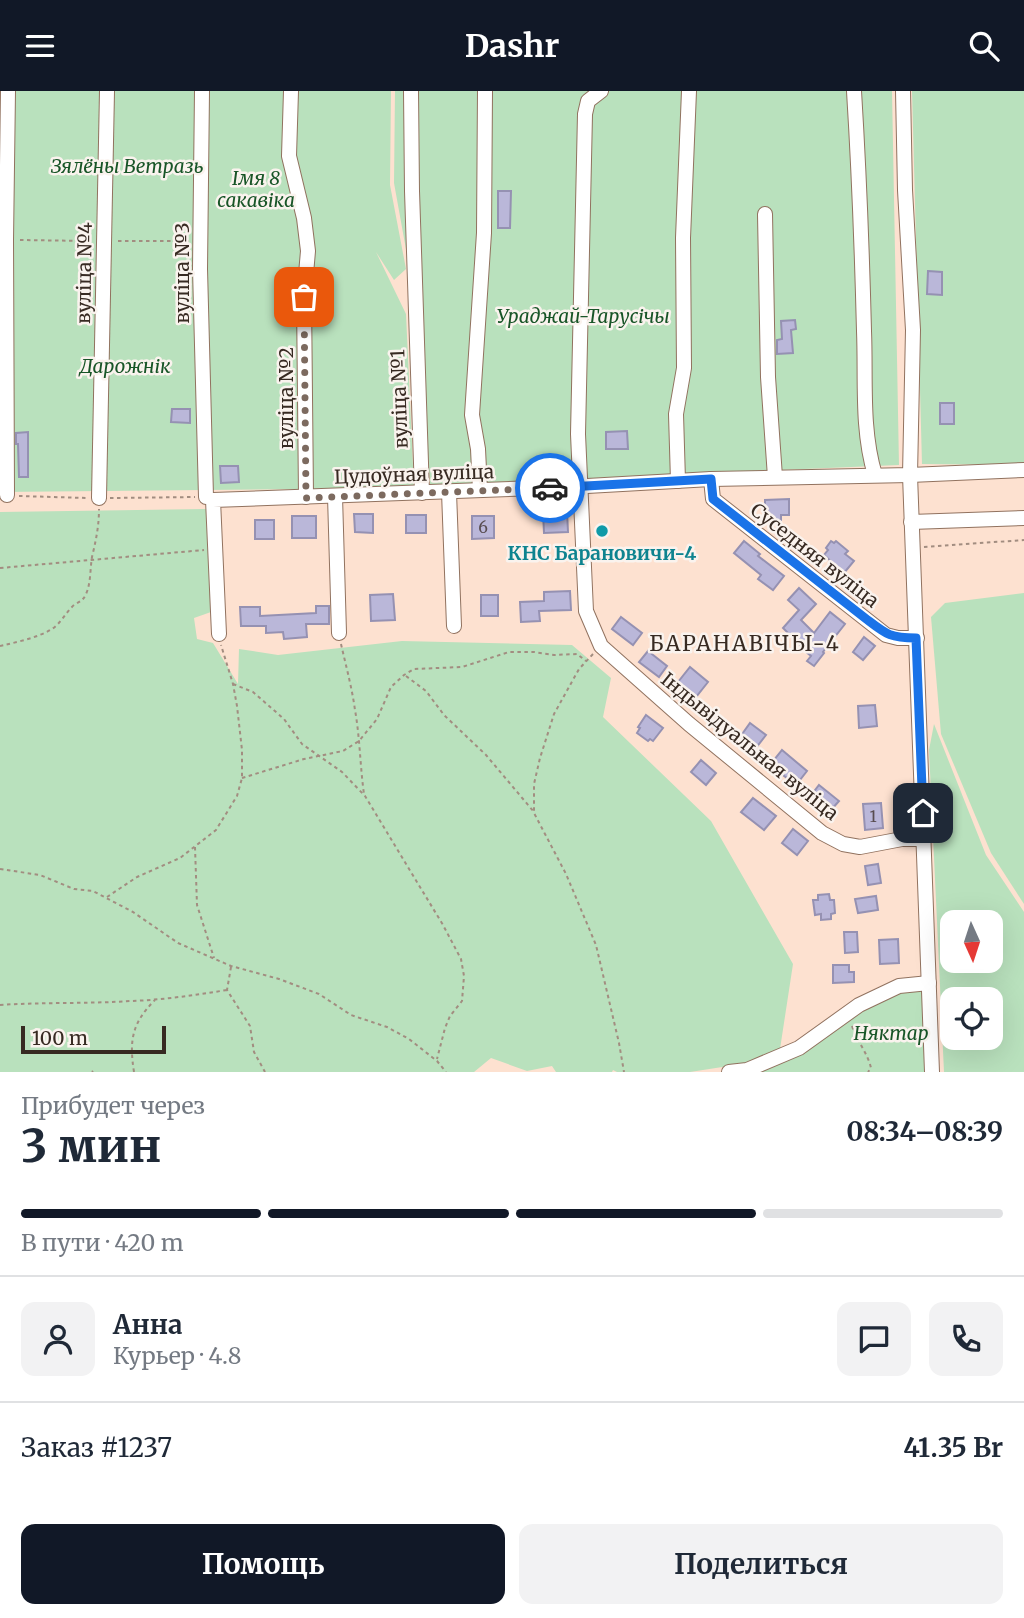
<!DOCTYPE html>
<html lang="ru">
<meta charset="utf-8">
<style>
body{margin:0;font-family:Merriweather,serif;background:#f2f2f3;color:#1f2937;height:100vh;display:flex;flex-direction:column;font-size:26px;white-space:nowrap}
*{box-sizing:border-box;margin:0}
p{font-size:23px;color:#747a83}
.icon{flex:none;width:38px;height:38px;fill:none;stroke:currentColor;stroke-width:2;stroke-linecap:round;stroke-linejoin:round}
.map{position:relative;height:981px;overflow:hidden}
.panel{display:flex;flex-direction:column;background:#fff;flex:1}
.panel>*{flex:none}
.needle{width:46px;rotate:177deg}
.tools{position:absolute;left:940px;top:819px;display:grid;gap:14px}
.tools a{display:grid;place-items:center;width:63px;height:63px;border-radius:14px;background:#fff;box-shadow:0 7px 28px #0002;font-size:35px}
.scale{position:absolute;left:21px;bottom:18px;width:145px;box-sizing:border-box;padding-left:7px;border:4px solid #372a22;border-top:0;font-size:19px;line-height:24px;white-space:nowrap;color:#372a22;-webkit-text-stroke:5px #faf3ee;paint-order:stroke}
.pin{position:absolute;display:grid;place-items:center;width:60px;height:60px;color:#fff;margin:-30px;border-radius:14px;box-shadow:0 4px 10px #0006}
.courier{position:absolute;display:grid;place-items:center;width:70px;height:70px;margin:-35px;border:5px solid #1a73e8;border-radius:50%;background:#fff;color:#222;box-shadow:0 2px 9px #0007}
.headline em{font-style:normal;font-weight:700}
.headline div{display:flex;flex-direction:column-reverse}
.headline{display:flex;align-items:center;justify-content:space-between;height:119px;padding:0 21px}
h1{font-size:46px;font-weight:700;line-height:52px}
.bar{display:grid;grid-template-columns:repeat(4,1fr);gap:10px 7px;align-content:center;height:84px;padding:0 21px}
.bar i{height:9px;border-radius:5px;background:#e0e1e3}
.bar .active{background:#111827}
.bar p{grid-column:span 4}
.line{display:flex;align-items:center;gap:18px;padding:0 21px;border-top:2px solid #e0e1e3}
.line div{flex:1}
.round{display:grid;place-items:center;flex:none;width:74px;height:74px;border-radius:14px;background:#f2f2f3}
.action{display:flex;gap:14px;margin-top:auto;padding:14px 21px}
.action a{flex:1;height:80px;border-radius:14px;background:#111827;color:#fff;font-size:28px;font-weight:700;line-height:80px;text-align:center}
.action a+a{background:#f2f2f3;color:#1f2937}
header{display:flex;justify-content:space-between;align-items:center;height:91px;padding:0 21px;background:#111827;color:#fff;font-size:32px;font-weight:700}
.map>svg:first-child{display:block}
.green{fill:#b9e1bd;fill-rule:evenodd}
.building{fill:#bab7d9;stroke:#9591b2;stroke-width:2}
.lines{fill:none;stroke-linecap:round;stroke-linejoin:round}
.minor-casing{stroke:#91725f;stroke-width:16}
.path{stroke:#a28d80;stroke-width:2;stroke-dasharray:3.5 3.5;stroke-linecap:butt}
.minor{stroke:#fff;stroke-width:14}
.done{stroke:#7c6a5f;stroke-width:7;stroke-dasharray:0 12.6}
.route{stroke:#1a73e8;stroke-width:9}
.culture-dot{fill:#0f9aa8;stroke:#faf3ee;stroke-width:2.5}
.labels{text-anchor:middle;stroke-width:5;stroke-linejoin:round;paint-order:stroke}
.number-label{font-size:16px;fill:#584d50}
.park-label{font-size:19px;font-style:italic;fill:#185527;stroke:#faf3ee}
.street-label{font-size:19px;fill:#372a22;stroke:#faf3ee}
.culture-label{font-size:19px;font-weight:bold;fill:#0d838f;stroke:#faf3ee}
.neighbourhood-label{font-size:21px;letter-spacing:2px;fill:#372a22;stroke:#faf3ee}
</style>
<header><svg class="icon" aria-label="menu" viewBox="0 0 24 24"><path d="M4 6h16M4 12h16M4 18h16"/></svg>Dashr<svg class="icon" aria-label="search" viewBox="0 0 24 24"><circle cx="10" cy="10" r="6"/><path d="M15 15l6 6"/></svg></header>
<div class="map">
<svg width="1024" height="981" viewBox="0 0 1024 981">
<rect width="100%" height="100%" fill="#fde1d0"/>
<g class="green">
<polygon points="0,0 391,0 390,94 406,178 394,189 376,161 406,223 414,397 0,401"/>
<polygon points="395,0 892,0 899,374 430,394 420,236 394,92"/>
<polygon points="912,0 1024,0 1024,374 922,373"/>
<polygon points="206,418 211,521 194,527 197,548 213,552 238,593 239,558 278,564 402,550 572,554 611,587 603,626 711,730 793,873 780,958 748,972 690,981 617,981 613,979 612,981 556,981 552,975 527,980 491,967 474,981 0,981 0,421"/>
<polygon points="1024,502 1024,813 991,762 941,643 931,526 945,512"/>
<path d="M934,633L986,764L1024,821V981H944L929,659ZM952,831H990V870H952ZM952,908H990V947H952Z"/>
<polygon points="929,892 932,981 747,981 769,970 859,914"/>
</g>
<g class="building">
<polygon points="498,100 511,100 510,137 498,137"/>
<polygon points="928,180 942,181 942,204 927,203"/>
<polygon points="795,229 796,238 791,239 793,262 777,263 777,249 782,248 781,230"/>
<rect x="940" y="312" width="14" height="21"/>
<polygon points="172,318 190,318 190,332 171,331"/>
<polygon points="627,340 628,358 606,358 606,341"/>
<polygon points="28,341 28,386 19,386 18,353 16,353 16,342"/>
<polygon points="220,375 238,375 239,391 221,392"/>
<polygon points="789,408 789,424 781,424 781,429 770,429 770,425 765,425 765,409"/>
<polygon points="567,420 568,441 544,442 543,421"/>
<polygon points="354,423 373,423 373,442 355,441"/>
<rect x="406" y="424" width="20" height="18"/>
<rect x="292" y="425" width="24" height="22"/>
<polygon points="472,425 494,425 494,447 472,448"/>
<rect x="255" y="429" width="19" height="19"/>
<polygon points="744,450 760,463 758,465 784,485 773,499 758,488 761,484 734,462"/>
<polygon points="831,450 834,452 836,450 848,460 845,463 854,470 844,482 824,464 828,459 826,457"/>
<polygon points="799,497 816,513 801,529 814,542 830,521 845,533 823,561 824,562 814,575 807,570 811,565 801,557 802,556 783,537 799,519 788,509"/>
<polygon points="570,500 571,519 539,520 540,530 521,531 520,511 544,510 544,501"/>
<polygon points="393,503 395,529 371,530 370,504"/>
<rect x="481" y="504" width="17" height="21"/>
<polygon points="316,515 329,515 329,533 306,533 307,546 284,548 283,541 266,542 266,535 241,535 240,516 260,516 260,525 316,522"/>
<polygon points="621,526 642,542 633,554 612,538"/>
<polygon points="864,546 875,555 863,569 853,561"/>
<polygon points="648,560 667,575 659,586 639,571"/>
<polygon points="690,576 708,591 696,606 678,591"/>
<polygon points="875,614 877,635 859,637 858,615"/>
<polygon points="646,624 663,637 653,650 650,648 648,650 637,642 640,637 638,636"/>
<polygon points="750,632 766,644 755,658 740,646"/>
<polygon points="782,659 807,680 796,694 770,674"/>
<polygon points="701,669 716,682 706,694 691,681"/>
<polygon points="819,694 839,710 831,719 812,703"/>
<polygon points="753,707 776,725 764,739 741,721"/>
<polygon points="881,712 883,737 865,739 863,713"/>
<polygon points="793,738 808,750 797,764 782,752"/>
<polygon points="878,773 881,792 868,794 865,775"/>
<polygon points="829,803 830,809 834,809 835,822 831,823 831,828 821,829 821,823 815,824 813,809 818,809 818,804"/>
<polygon points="876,805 878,819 858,822 855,808"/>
<polygon points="844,841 857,841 858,861 845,862"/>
<polygon points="898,848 899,872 880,873 879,849"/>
<polygon points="833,874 849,874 849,881 854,881 854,891 833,892"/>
</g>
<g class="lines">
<defs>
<g id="minor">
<polyline points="202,0 200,178 206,406"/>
<polyline points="291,0 289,65 304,127 308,160 304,206 306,406"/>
<polyline points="411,0 412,100 422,402"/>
<polyline points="601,0 588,10 585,23 578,343 586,520 601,555 689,633 822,742 843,753 860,756 902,748 923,748"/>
<path d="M854,0C859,80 862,160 864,240C866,287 861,338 875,384"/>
<polyline points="903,0 905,99 913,239 910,384 932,981"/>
<polyline points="765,123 768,286 775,386"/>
<polyline points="711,388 713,408 886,544 898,547 917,547"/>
<polyline points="678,390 676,323 684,277 683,147 689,0"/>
<polyline points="480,399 478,358 472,324 484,142 485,0"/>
<polyline points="449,401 454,535"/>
<polyline points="7,404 6,149 8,0"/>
<polyline points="335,405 339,542"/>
<polyline points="99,407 107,0"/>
<polyline points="911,431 1024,427"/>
<polyline points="219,543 213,409 587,395 711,388 910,384 1024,379"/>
<polyline points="729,981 747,979 799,957 859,914 899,895 929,892"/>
</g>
</defs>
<use href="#minor" class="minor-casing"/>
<g class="path">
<polyline points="20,149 91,150"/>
<polyline points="118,150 189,150"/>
<polyline points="19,405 87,407"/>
<polyline points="110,407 195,406"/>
<polyline points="924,456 1024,449"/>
<polyline points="0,477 204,459"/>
<path d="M341,553C346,575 352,597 355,619C360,647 360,675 364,703"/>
<path d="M0,555C17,551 37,547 52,538C61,532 66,521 74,514C80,510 83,510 86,503C91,492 90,478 92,466C96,449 99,435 99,418"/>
<polyline points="593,563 579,578 554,623 540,667 534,693 534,722 566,783 596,854 619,952 624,981"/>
<polyline points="406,585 426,600 444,624 486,664 534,721"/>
<polyline points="233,593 253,601 284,628 302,653 342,681 365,705 443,834 461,868 464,885 462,910 450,925 445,937 437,968"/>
<polyline points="242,687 304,668 343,660 359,650 377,628 391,596 404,584 414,578 462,576 509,561 534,561 554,564 577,563 586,570"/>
<polyline points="195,756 197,814 214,867"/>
<polyline points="0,778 40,784 74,798 93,800 133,821 178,852 231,875 279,888 319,903 351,924 387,936 409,948 437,970 446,981"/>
<polyline points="107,806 137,786 180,767 216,739 237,705 242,687 242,659 237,615 233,593 221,554"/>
<polyline points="231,876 227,899 250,935 254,961 265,981"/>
<path d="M0,914C43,911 87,913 130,910C163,909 195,904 227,899"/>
<path d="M852,935C857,950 868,963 871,977L868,981"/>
<polyline points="92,981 93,980"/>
<path d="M134,981C129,949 132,932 155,909"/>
</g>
<use href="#minor" class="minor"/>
</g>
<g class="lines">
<polyline class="done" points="304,206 306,407 550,397"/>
<path class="route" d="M550,397L711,388L713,408L865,527C886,543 889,547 916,547L923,722"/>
</g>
<circle class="culture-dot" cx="602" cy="440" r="7"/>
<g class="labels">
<g class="number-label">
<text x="483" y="442">6</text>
<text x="873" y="731">1</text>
</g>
<g class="park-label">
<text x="127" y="82">Зялёны Ветразь</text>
<text x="256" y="94">Імя 8<tspan x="256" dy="22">сакавіка</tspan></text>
<text x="583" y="232">Ураджай-Тарусічы</text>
<text x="125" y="282">Дарожнік</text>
<text x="891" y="949">Няктар</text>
</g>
<g class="street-label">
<text transform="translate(84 182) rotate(-89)" y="7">вуліца №4</text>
<text transform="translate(182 182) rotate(-90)" y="7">вуліца №3</text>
<text transform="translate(286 307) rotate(-90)" y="7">вуліца №2</text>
<text transform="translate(399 308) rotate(-92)" y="7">вуліца №1</text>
<text transform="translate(414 383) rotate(-2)" y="7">Цудоўная вуліца</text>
<text transform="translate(815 464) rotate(38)" y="7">Суседняя вуліца</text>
<text transform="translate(750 655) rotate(39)" y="7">Індывідуальная вуліца</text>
</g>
<g class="culture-label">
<text x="602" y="469">КНС Барановичи-4</text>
</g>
<g class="neighbourhood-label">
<text x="745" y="560">БАРАНАВІЧЫ-4</text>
</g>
</g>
</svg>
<div class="tools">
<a><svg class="needle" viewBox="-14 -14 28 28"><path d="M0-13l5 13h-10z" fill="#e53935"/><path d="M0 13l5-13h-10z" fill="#747a83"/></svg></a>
<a><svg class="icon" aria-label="locate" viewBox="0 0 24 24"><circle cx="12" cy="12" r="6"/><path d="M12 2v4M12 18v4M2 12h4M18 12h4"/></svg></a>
</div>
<div class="scale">100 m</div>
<div class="pin" style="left:304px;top:206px;background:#ea580c"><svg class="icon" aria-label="bag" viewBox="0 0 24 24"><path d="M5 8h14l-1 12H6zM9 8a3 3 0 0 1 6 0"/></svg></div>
<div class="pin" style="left:923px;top:722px;background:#1f2937"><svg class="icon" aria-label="home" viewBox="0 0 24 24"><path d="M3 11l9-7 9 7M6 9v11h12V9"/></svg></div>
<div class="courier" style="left:550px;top:397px"><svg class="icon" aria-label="car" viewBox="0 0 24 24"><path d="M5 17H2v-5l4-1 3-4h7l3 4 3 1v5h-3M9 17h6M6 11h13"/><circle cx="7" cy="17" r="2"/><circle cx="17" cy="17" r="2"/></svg></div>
</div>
<section class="panel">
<div class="headline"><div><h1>3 мин</h1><p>Прибудет через</p></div><em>08:34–08:39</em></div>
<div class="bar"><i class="active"></i><i class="active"></i><i class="active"></i><i></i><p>В пути · 420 m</p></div>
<div class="line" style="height:126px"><a class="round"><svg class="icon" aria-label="person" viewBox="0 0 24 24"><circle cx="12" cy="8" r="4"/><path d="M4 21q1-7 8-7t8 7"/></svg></a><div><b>Анна</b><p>Курьер · 4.8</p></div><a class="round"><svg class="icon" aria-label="chat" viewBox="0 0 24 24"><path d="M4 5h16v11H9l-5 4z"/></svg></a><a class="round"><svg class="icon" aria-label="phone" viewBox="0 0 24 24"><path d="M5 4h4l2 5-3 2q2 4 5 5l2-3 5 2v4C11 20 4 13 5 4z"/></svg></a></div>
<div class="line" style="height:91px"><div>Заказ #1237</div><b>41.35 Br</b></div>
<div class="action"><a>Помощь</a><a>Поделиться</a></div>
</section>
